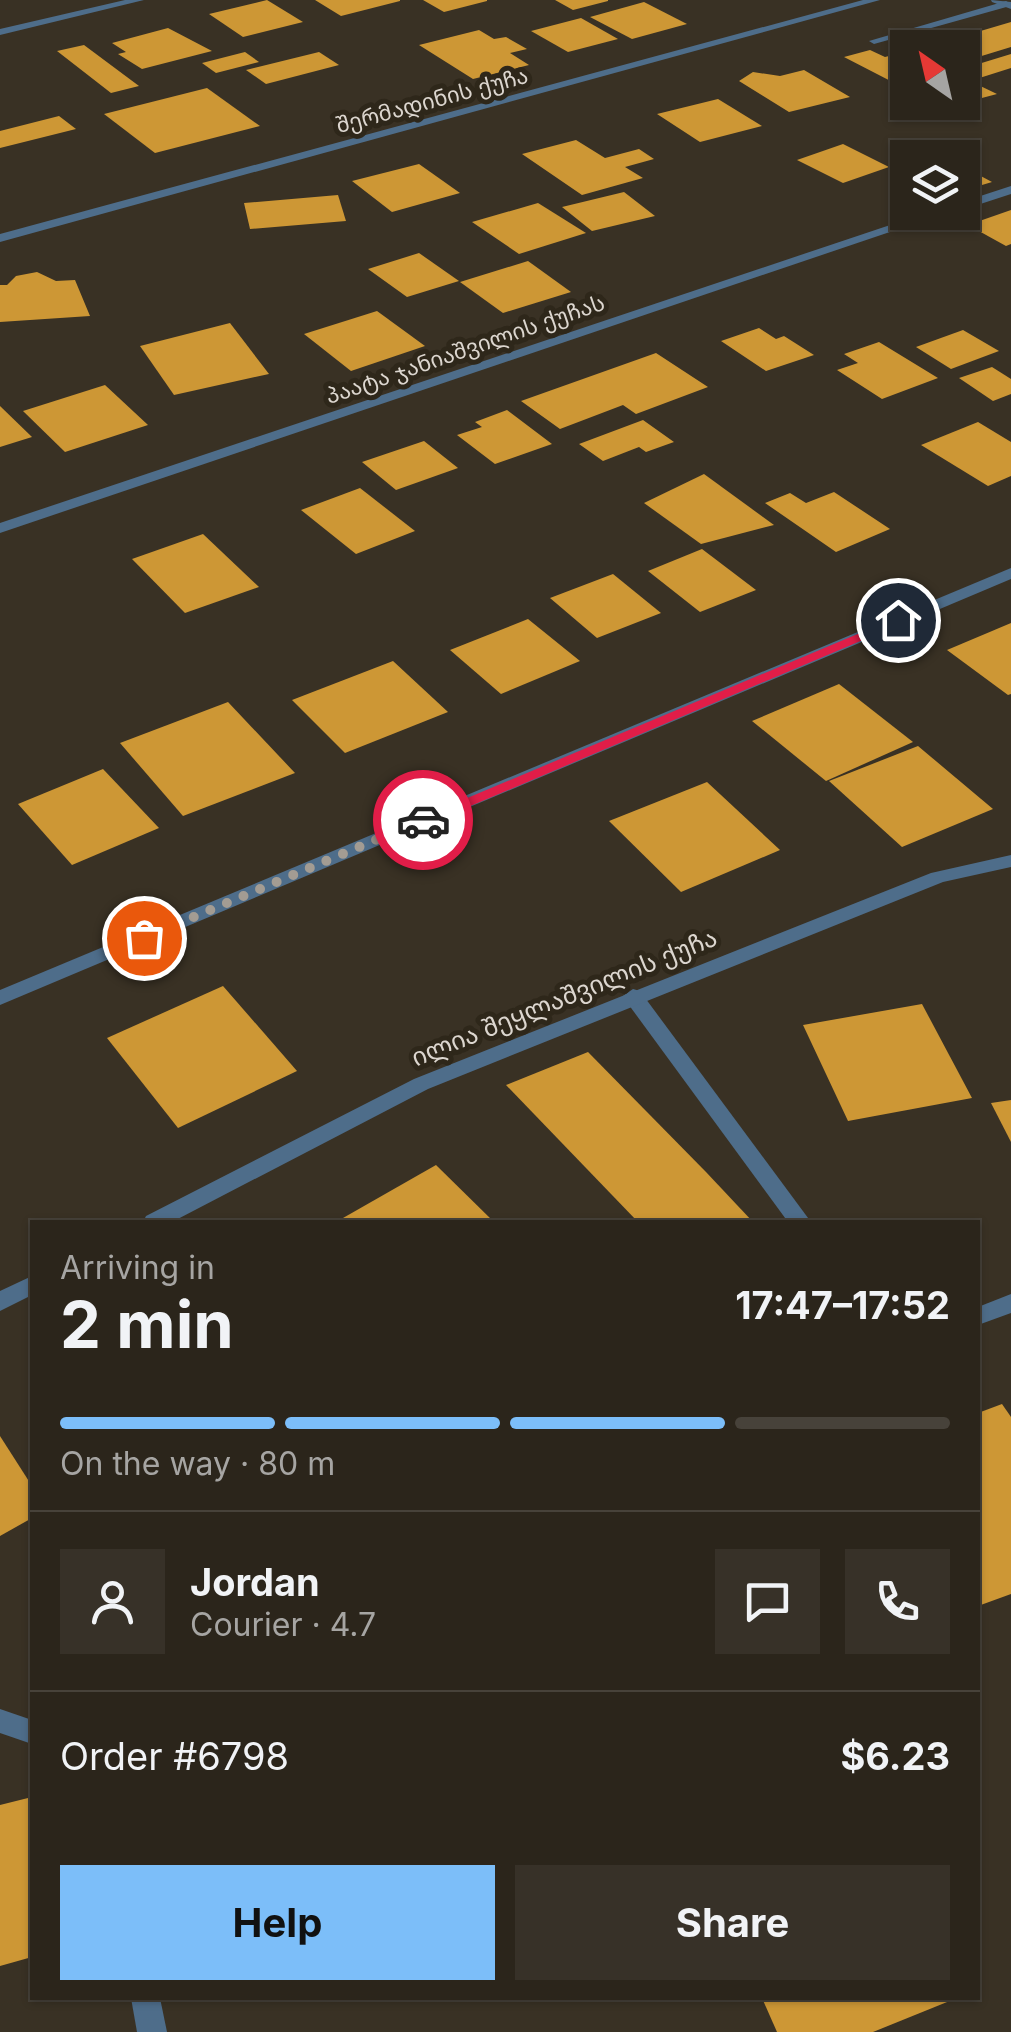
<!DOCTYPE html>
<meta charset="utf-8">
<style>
body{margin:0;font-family:Inter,"Noto Sans Georgian",sans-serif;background:#373128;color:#f1f3f6;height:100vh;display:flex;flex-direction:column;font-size:38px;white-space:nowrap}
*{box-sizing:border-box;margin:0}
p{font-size:32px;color:#a6a5a3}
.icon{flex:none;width:55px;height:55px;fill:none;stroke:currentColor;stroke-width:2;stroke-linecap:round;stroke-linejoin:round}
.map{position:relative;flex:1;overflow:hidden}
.drawer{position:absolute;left:30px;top:1220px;width:950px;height:780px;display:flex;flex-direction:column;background:#2b251b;border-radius:0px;box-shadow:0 2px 8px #0004,0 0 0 2px #47423a}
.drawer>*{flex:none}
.needle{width:65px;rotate:326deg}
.fabs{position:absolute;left:890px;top:30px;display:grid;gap:20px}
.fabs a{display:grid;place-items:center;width:90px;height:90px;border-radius:0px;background:#2b251b;box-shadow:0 2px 8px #0004,0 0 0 2px #47423a;font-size:50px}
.pin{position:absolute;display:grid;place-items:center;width:85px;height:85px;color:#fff;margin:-42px;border:5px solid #fff;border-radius:50%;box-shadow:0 2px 10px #0007}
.courier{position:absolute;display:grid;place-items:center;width:100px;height:100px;margin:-50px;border:8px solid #e11d48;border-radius:50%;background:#fff;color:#222;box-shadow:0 2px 12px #0007}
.overview em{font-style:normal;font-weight:700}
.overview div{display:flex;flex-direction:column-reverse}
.overview{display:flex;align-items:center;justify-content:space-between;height:170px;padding:0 30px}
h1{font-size:65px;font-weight:700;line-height:75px}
.bar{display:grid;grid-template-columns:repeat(4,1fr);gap:15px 10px;align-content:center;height:120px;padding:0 30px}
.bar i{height:12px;border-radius:8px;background:#47423a}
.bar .current{background:#7cbef9}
.bar p{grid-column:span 4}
.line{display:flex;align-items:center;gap:25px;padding:0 30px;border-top:2px solid #47423a}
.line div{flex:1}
.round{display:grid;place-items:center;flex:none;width:105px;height:105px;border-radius:0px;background:#373128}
.button{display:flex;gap:20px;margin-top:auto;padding:20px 30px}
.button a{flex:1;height:115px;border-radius:0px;background:#7cbef9;color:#111;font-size:40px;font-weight:700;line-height:115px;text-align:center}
.button a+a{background:#373128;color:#f1f3f6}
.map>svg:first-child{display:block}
.building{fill:#cd9735}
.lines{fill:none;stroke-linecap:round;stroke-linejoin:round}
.service{fill:#4e6d8a;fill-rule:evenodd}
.minor{fill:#4e6d8a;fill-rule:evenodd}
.tertiary{fill:#4e6d8a;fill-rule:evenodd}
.route{fill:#e11d48}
.done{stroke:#a39c93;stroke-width:10;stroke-dasharray:0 18}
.labels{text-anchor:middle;stroke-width:10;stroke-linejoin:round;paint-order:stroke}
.far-street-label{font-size:22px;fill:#dcd6cf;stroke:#2e271a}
.street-label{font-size:25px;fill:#dcd6cf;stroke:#2e271a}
</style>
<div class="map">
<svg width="1011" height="2032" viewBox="0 0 1011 2032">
<rect width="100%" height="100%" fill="#393124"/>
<g class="building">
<polygon points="267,0 303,22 243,37 209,14"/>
<polygon points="315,0 400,0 400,1 341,16"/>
<polygon points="423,0 487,0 487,1 444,12"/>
<polygon points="555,0 608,0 608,1 573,10"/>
<polygon points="644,2 687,24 632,39 590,17"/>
<polygon points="581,18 618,39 568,52 531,31"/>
<polygon points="1011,22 1011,47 962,62 962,48 923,48"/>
<polygon points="168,28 212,51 142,69 118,54 126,52 112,43"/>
<polygon points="479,30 494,39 506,37 527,49 510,53 529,65 473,79 419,45"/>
<polygon points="84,45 139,86 111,93 57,51"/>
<polygon points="870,50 885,57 908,51 908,90 844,57"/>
<polygon points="245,52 259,62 216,73 202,63"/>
<polygon points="319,52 339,65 266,84 246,70"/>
<polygon points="1011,54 1011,68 970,81 997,94 910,117 890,107 908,101 962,102 962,69"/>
<polygon points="804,70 850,97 789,112 739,81 753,72 780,76"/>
<polygon points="207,88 260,126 155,153 104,114"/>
<polygon points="718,99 762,126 700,142 657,114"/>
<polygon points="59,116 76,129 0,148 0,131"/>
<polygon points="576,140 605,158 639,149 654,159 625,167 643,178 582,195 522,154"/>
<polygon points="843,144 889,167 843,183 797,160"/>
<polygon points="419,164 460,193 392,212 352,181"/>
<polygon points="962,166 992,182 962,191"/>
<polygon points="624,192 655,216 592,231 562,207"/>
<polygon points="338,195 346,221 250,229 244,203"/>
<polygon points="538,203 586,233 519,254 472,222"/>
<polygon points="1011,210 1011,244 1006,246 968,225"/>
<polygon points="419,253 459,281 407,297 368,269"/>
<polygon points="528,261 571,292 503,313 460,282"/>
<polygon points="37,272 56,281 75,280 90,316 0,322 0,285 7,285 16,276"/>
<polygon points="377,311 425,346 351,371 304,334"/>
<polygon points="230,323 269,374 174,395 140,346"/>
<polygon points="759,328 776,339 784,336 814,355 766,371 721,341"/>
<polygon points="963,330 999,351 951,369 916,347"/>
<polygon points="879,342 938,378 882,399 837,370 858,363 844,354"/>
<polygon points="656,353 708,387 636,414 623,405 560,429 521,401"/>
<polygon points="992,367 1011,379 1011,394 993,401 959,378"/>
<polygon points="105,385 148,425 65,452 23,411"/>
<polygon points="0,406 32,437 0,447"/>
<polygon points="507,410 552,444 495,464 457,435 482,427 475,422"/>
<polygon points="643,420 674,442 646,452 639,447 603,461 579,444"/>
<polygon points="978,422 1011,442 1011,476 988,486 921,445"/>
<polygon points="424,441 458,468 396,490 362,462"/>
<polygon points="704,474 774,525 701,544 644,503"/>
<polygon points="360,488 415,531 356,554 301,510"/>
<polygon points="834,492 890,529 836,552 765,503 790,493 806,503"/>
<polygon points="203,534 259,587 185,613 132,559"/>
<polygon points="702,549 756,590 700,612 648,571"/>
<polygon points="613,574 661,613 597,638 550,598"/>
<polygon points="528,619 580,661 501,694 450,650"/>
<polygon points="1011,623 1011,694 1008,695 947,650"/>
<polygon points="393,661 448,712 345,753 292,700"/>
<polygon points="839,684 913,742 826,781 752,721"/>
<polygon points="228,702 295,773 183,816 120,743"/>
<polygon points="918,746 993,809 902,847 829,781"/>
<polygon points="103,769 159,828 72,865 18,804"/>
<polygon points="707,782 780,850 681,892 609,821"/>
<polygon points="223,986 297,1071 178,1128 107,1038"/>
<polygon points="922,1004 972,1098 848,1121 803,1025"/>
<polygon points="588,1052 706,1172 753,1222 638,1222 506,1085"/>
<polygon points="1011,1100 1011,1142 991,1103"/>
<polygon points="436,1165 494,1222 336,1222"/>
<polygon points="1002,1404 1011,1417 1011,1594 978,1606 978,1413"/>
<polygon points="0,1436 32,1486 32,1518 0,1536"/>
<polygon points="32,1797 32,1957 0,1966 0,1805"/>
<polygon points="762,1998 957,1998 873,2032 777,2032"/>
</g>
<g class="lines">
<g class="service">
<polygon points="1006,1 1011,4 1010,6 874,44 869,41"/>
<polygon points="633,989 640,991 811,1222 788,1222 626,1001 623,996"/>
<polygon points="1011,1294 1011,1313 978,1325 978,1307"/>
</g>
<g class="minor">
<polygon points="125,0 144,0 0,35 0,29"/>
<polygon points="863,0 880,0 0,242 0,234"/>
<polygon points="991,0 1011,2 1011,9 992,2"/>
<polygon points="1011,186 1011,194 962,210 962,202"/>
<polygon points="929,212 949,212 0,533 0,523"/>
<polygon points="1011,855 1011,867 943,882 428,1089 172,1222 143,1222 146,1216 414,1079 931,873"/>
<polygon points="32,1276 32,1295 0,1311 0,1291"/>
<polygon points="0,1709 32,1720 32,1744 0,1733"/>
<polygon points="131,1998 160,1998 167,2032 137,2032"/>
</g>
<polygon class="tertiary" points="1011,568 1011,579 0,1005 0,990"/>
</g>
<polygon class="route" points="898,617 905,620 903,623 428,824 415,820"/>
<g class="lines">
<polyline class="done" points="144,938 423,820"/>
</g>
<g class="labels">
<g class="far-street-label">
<text transform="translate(432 100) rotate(-15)" y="8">შერმადინის ქუჩა</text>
<text transform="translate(465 349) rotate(-19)" y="8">პაატა ჯანიაშვილის ქუჩას</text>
</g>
<g class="street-label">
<text transform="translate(564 997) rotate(-22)" y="9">ილია შეყლაშვილის ქუჩა</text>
</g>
</g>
</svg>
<div class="fabs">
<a><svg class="needle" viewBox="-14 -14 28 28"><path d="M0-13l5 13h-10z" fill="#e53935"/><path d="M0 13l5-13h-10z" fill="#a6a5a3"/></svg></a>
<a><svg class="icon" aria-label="layers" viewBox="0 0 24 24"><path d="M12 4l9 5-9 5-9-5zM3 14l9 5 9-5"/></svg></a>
</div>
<div class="pin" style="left:144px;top:938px;background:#ea580c"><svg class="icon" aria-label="bag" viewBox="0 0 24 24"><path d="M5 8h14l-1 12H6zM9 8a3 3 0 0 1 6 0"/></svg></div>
<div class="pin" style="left:898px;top:620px;background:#1f2937"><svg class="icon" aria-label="home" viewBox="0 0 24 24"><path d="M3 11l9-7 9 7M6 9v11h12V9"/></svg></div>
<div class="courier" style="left:423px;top:820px"><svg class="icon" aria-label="car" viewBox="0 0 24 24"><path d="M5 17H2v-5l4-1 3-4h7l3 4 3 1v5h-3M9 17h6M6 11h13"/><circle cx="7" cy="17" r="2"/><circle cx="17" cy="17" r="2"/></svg></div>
<section class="drawer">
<div class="overview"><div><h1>2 min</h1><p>Arriving in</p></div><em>17:47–17:52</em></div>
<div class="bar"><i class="current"></i><i class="current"></i><i class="current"></i><i></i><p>On the way · 80 m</p></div>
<div class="line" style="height:180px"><a class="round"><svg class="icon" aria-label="person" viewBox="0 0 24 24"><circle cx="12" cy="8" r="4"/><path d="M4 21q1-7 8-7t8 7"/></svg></a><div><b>Jordan</b><p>Courier · 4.7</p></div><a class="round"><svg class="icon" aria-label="chat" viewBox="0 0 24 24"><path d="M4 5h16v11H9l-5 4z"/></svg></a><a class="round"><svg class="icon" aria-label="phone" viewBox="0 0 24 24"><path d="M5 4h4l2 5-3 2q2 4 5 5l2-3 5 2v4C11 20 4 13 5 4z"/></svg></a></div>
<div class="line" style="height:130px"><div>Order #6798</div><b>$6.23</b></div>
<div class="button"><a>Help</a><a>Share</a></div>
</section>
</div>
